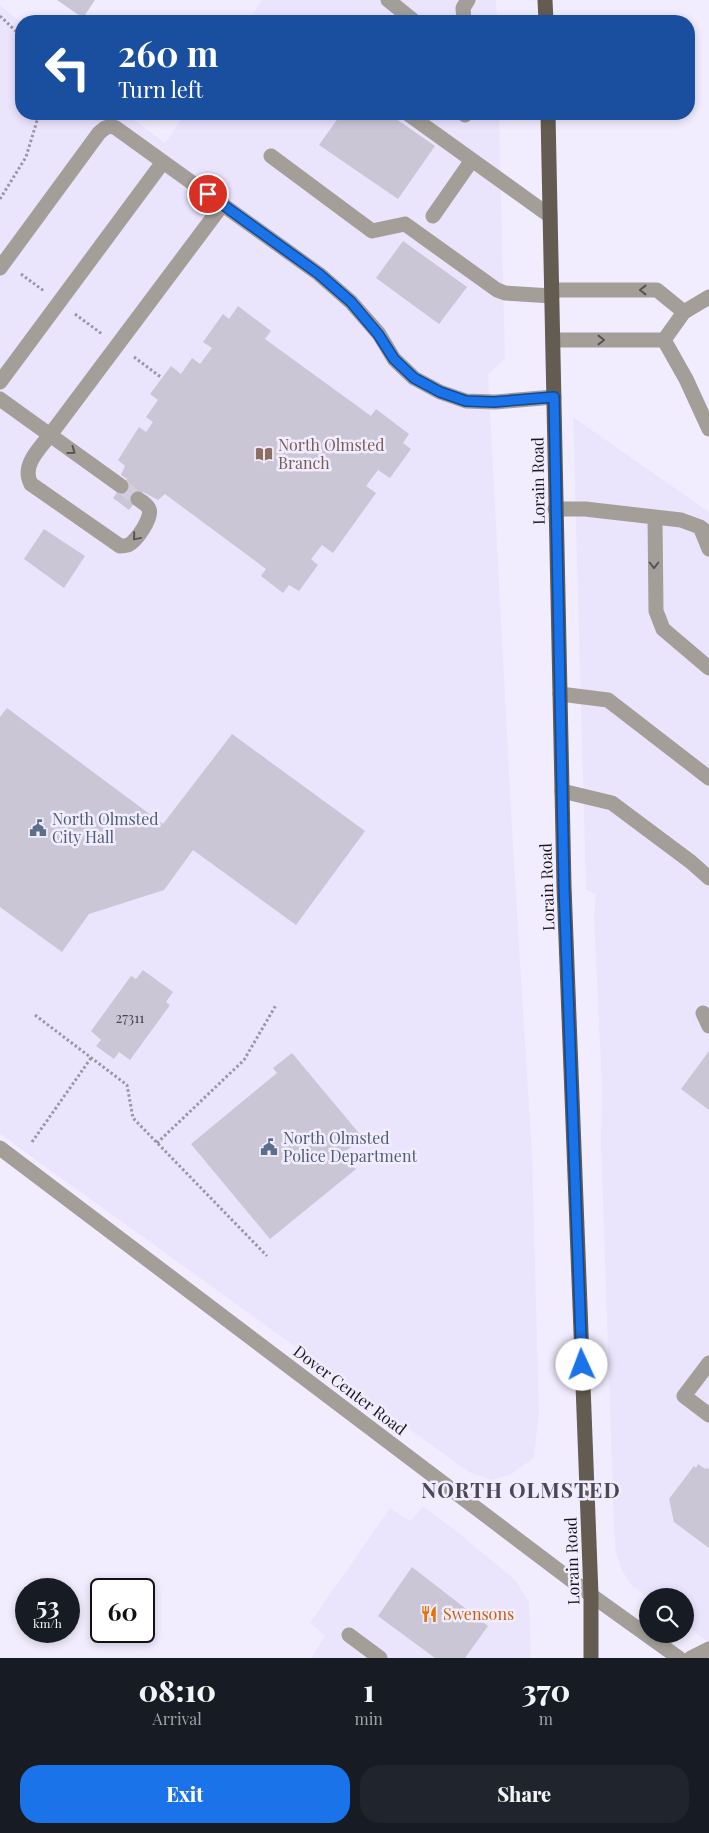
<!DOCTYPE html>
<html lang="en">
<head>
<meta charset="utf-8">
<style>
  :root { --surface:#171b24; --page:#20242c; --text:#f1f3f6; --muted:#9ea1a6; --accent:#1a73e8 }
  body { margin:0; font-family:"Playfair Display",serif; background:var(--page); color:var(--text); height:100vh; display:flex; flex-direction:column; font-size:19px; white-space:nowrap }
  * { box-sizing:border-box; margin:0 }
  p { font-size:16px; color:var(--muted) }
  .icon { flex:none; width:28px; height:28px; fill:none; stroke:currentColor; stroke-width:2; stroke-linecap:round; stroke-linejoin:round }
  .map { position:relative; height:1658px; overflow:hidden }
  .drawer { display:flex; flex-direction:column; background:var(--surface); flex:1 }
  .drawer>* { flex:none }
  .banner { position:absolute; left:15px; top:15px; width:680px; height:105px; border-radius:20px; box-shadow:0 2px 8px #0003; background:#1a4fa0; color:#fff; overflow:hidden }
  .tools { position:absolute; left:639px; top:1588px; display:grid; gap:10px }
  .tools a { display:grid; place-items:center; width:55px; height:55px; border-radius:50%; background:var(--surface); box-shadow:0 2px 8px #0003; font-size:25px }
  .speed { position:absolute; left:15px; top:1578px; display:flex; gap:10px; font-size:25px; font-weight:700; text-align:center }
  .speed>* { display:grid; place-content:center; width:65px; height:65px; border-radius:50%; background:var(--surface); box-shadow:0 2px 8px #0003; line-height:1 }
  .speed small { font-size:12px; font-weight:400 }
  .speed .limit { border:2px solid #111; border-radius:8px; background:#fff; color:#111 }
  .pin { position:absolute; display:grid; place-items:center; width:42px; height:42px; color:#fff; margin:-21px; border:2px solid #fff; border-radius:50%; box-shadow:0 1px 5px #0007 }
  .me { position:absolute; width:55px; margin:-28px; rotate:358deg; stroke-linejoin:round; filter:drop-shadow(0 0 4px #0008) }
  .turn { display:flex; align-items:center; gap:18px; height:105px; padding:0 20px; font-size:22px }
  .turn .icon { width:65px; height:65px; stroke-width:2.5 }
  .turn b { display:block; font-size:35px; line-height:42px }
  .eta { display:flex; justify-content:space-evenly; align-items:center; height:85px; text-align:center }
  .eta b { font-size:30px; font-weight:800; line-height:35px }
  .cta { display:flex; gap:10px; margin-top:auto; padding:10px 20px }
  .cta a { flex:1; height:58px; border-radius:20px; background:var(--accent); color:#fff; font-size:20px; font-weight:800; line-height:58px; text-align:center }
  .cta a+a { background:var(--page); color:var(--text) }
  .map>svg:first-child { display:block }
  .built { fill:#ebe4fd }
  .building { fill:#cac6d6 }
  .lines { fill:none; stroke-linecap:round; stroke-linejoin:round }
  .minor-tunnel { stroke:#d2cddc; stroke-width:15; stroke-dasharray:15 8; stroke-linecap:butt }
  .path { stroke:#9a96a3; stroke-width:3; stroke-dasharray:2.5 2.5; stroke-linecap:butt }
  .minor { stroke:#a39e98; stroke-width:15 }
  .major { stroke:#645b51; stroke-width:15 }
  .oneway { stroke:#585455 }
  .route-casing { stroke:#114b97; stroke-width:12 }
  .route { stroke:#1a73e8; stroke-width:9 }
  .labels { text-anchor:middle; stroke-width:5; stroke-linejoin:round; paint-order:stroke }
  .number-label { font-size:14px; fill:#46444c }
  .education-label { font-size:16px; fill:#785e54; stroke:#f2edfe; text-anchor:start }
  .street-label { font-size:16px; fill:#1a181e; stroke:#f2edfe }
  .service-label { font-size:16px; fill:#4e5e75; stroke:#f2edfe; text-anchor:start }
  .food-label { font-size:16px; fill:#c56008; stroke:#f2edfe; text-anchor:start }
  .district-label { font-size:21px; font-weight:bold; letter-spacing:1px; fill:#4b4755; stroke:#f2edfe }
</style>
</head>
<body>
<div class="map">
<svg width="709" height="1658" viewBox="0 0 709 1658">
  <rect width="100%" height="100%" fill="#f2edfe"/>
  <path class="built" d="M262,0H496L497,21H248Z
    M0,5L21,23V114H127L165,143L185,114H499L505,358L488,374L513,847L532,1153L539,1413L534,1458L510,1475L491,1480L469,1472L0,1134Z
    M573,417L709,512V1643L685,1625V1596L647,1597L630,1584L621,1568L616,1554L614,1526L601,1142L602,1087L594,917L596,894L586,890Z
    M423,1507L450,1526L515,1580L529,1602L531,1658H311L325,1636L310,1623L390,1508L410,1521Z"/>
  <path class="building" d="M57,0H95L83,18Z
    M341,114H389L435,146L398,199L319,145Z
    M403,241L467,287L439,324L376,278Z
    M238,306L271,331L265,339L371,416L376,409L409,434L403,443L411,449L390,478L378,470L366,486L376,493L333,553L322,545L311,559L318,565L299,591L289,585L283,593L261,576L266,569L165,494L158,500L143,492L129,510L113,498L127,479L121,475L125,466L118,460L139,427L146,432L153,422L146,417L158,400L150,394L171,366L181,374L192,358L200,364L212,348L203,342L223,314L229,319Z
    M44,529L85,556L64,588L24,559Z
    M7,708L163,824L232,734L365,831L296,925L193,850L164,890L89,914L62,952L0,907V717Z
    M143,970L173,992L166,1002L170,1005L130,1060L119,1052L114,1059L96,1046L101,1040L91,1031L131,976L136,979Z
    M709,1051V1110L681,1089Z
    M292,1053L363,1138L343,1153L356,1169L270,1239L191,1144L277,1073L273,1068Z
    M698,1464L705,1469L707,1468L709,1469V1548L674,1522L669,1499L694,1466L696,1468Z
    M412,1567L488,1626L465,1658H435L378,1616Z"/>
  <g class="lines">
    <path class="minor-tunnel" d="M121,486L138,499"/>
    <path class="path" d="M0,16L21,36
      M0,199L26,157L39,114
      M21,274L44,291
      M75,314L102,334
      M134,357L162,378
      M35,1015L127,1085L133,1118L267,1256
      M32,1142L91,1058
      M157,1143L244,1060L276,1005"/>
    <path class="minor" d="M388,0L414,21
      M464,21L463,8L468,0
      M408,114L550,216
      M465,115L466,114
      M271,156L372,231L405,224L497,290L505,293L552,296
      M433,216L472,160
      M0,268L99,133L105,128L111,126L116,128L319,274L351,302L379,334L394,359L414,378L440,392L466,401L495,402L554,397
      M551,290H657L684,312
      M553,340H664
      M664,340L686,379L709,429
      M664,340L684,312L709,297
      M0,382L163,162
      M0,399L50,435L223,204
      M121,486L50,435C39,449 21,466 31,484L120,546C123,546 125,546 128,545C136,542 153,517 149,509C147,504 142,502 138,499
      M555,509H585L681,520L700,527L709,534
      M655,517L656,611L663,629L709,668
      M700,527L709,549
      M560,694L608,700L709,778
      M562,791L612,803L691,862L709,878
      M703,1013L709,1026
      M0,1148L591,1595L679,1658
      M709,1363L684,1396L709,1415
      M349,1635L380,1658
      M691,1658L709,1649"/>
    <path class="major" d="M545,0L546,21
      M548,114L564,886L591,1595V1658"/>
  </g>
  <defs><path id="oneway-chevron" d="M-2-3.5L2.5 0L-2 3.5" fill="none" stroke-width="1.6" stroke-linecap="round" stroke-linejoin="round" transform="scale(1.25)"/></defs>
  <g class="oneway">
    <use href="#oneway-chevron" transform="translate(643 290) rotate(180)"/>
    <use href="#oneway-chevron" transform="translate(601 340)"/>
    <use href="#oneway-chevron" transform="translate(72 451) rotate(36)"/>
    <use href="#oneway-chevron" transform="translate(136 537) rotate(130)"/>
    <use href="#oneway-chevron" transform="translate(654 565) rotate(90)"/>
  </g>
  <g class="lines">
    <g class="route-casing">
      <path id="route" d="M208,194L319,274L351,302L378,334L394,359L414,378L440,392L466,401L494,402L554,397L564,886L582,1365"/>
    </g>
    <use href="#route" class="route"/>
  </g>
  <defs>
    <g id="library-bare" transform="scale(1.35)"><path d="M-6-4Q-3-5.5-.7-3.5V5Q-3 3-6 4ZM6-4Q3-5.5 .7-3.5V5Q3 3 6 4Z" fill="#8d6e63" stroke="#f2edfe" stroke-width="2.5" paint-order="stroke"/></g>
    <g id="civic-bare" transform="scale(1.35)"><path d="M-.6-6.5H3V-4.5H.6V-3L4-1V1h2V6H-6V1h2V-1L-.6-3ZM-1.2 2.5V6h2.4V2.5Z" fill="#5c6f8a" stroke="#f2edfe" stroke-width="2.5" paint-order="stroke"/></g>
    <g id="restaurant-bare" transform="scale(1.35)"><path d="M-5-6h1v4h1v-4h1v4h1v-4h1v5L-1.5 .5V6h-2V.5L-5-1ZM5-6V6H3V1.5H1.5Q1.5-4 5-6Z" fill="#e8710a" stroke="#f2edfe" stroke-width="2.5" paint-order="stroke"/></g>
  </defs>
  <g fill-rule="evenodd">
    <use href="#library-bare" x="264" y="454"/>
    <use href="#civic-bare" x="38" y="828"/>
    <use href="#civic-bare" x="269" y="1147"/>
    <use href="#restaurant-bare" x="429" y="1614"/>
  </g>
  <g class="labels">
    <g class="number-label">
      <text x="130" y="1023">27311</text>
    </g>
    <g class="education-label">
      <text x="278" y="451">North Olmsted<tspan x="278" dy="18">Branch</tspan></text>
    </g>
    <g class="street-label">
      <text transform="translate(538 481) rotate(-91)" y="6">Lorain Road</text>
      <text transform="translate(547 887) rotate(-92)" y="6">Lorain Road</text>
      <text transform="translate(350 1390) rotate(37)" y="6">Dover Center Road</text>
      <text transform="translate(572 1561) rotate(-92)" y="6">Lorain Road</text>
    </g>
    <g class="service-label">
      <text x="52" y="825">North Olmsted<tspan x="52" dy="18">City Hall</tspan></text>
      <text x="283" y="1144">North Olmsted<tspan x="283" dy="18">Police Department</tspan></text>
    </g>
    <g class="food-label">
      <text x="443" y="1620">Swensons</text>
    </g>
    <g class="district-label">
      <text x="521" y="1498">NORTH OLMSTED</text>
    </g>
  </g>
</svg>
<div class="tools">
<a><svg class="icon" aria-label="search" viewBox="0 0 24 24"><circle cx="10" cy="10" r="6"/><path d="M15 15l6 6"/></svg></a>
</div>
<div class="speed"><div>53<small>km/h</small></div><div class="limit">60</div></div>
<div class="pin" style="left:208px;top:194px;background:#d93025"><svg class="icon" aria-label="arrive" viewBox="0 0 24 24"><path d="M6 21V4h12l-3 4 3 4H6"/></svg></div>
<svg class="me" style="left:582px;top:1365px" viewBox="-20 -20 40 40"><circle r="19" fill="#fff"/><path d="M0-13L10 11 0 6-10 11z" fill="#1a73e8"/></svg>
<div class="banner">
<div class="turn"><svg class="icon" aria-label="left" viewBox="0 0 24 24"><path d="M17 20v-9H6M10 6l-5 5 5 5"/></svg><div><b>260 m</b>Turn left</div></div>
</div>
</div>
<section class="drawer">
<div class="eta">
<div><b>08:10</b><p>Arrival</p></div>
<div><b>1</b><p>min</p></div>
<div><b>370</b><p>m</p></div>
</div>
<div class="cta"><a>Exit</a><a>Share</a></div>
</section>
</body>
</html>
